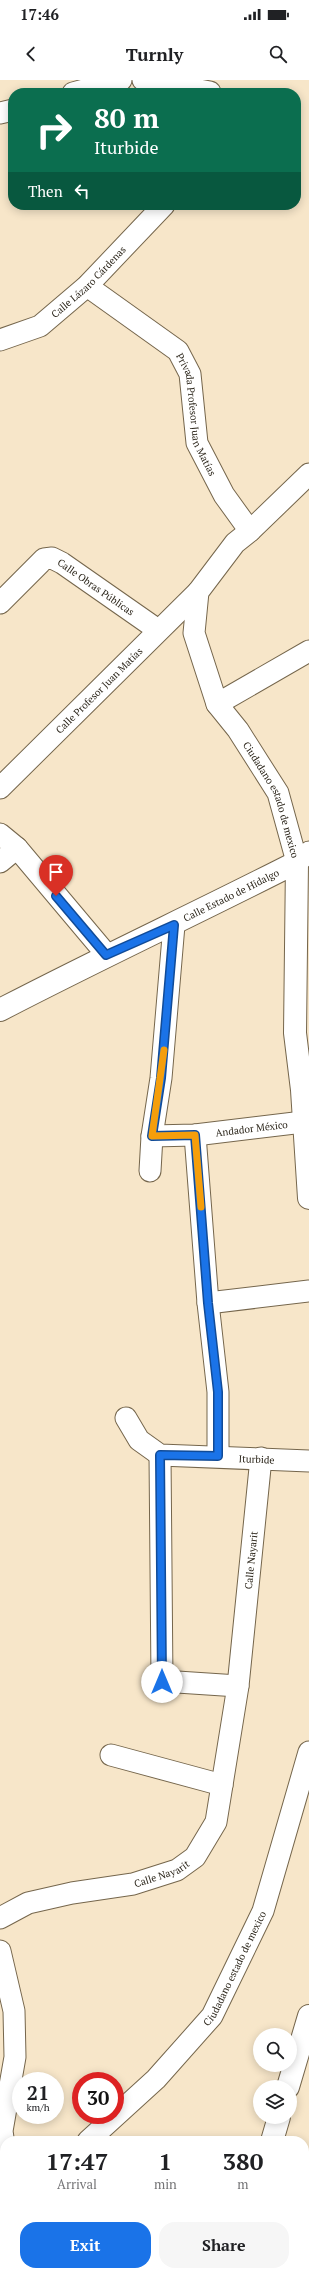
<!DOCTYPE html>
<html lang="en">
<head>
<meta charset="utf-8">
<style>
  :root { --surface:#fff; --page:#f6f6f6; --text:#202124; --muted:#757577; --accent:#1a73e8 }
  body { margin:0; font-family:"PT Serif",serif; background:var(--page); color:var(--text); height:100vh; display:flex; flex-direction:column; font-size:15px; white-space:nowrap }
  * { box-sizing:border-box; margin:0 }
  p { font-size:13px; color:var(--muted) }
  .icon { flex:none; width:22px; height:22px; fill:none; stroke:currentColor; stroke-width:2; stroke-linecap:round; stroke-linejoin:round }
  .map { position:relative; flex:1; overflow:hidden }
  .details { position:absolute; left:0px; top:2056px; width:309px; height:140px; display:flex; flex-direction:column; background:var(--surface); border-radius:16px 16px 0 0; box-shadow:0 2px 10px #0003 }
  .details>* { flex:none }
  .hud { position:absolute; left:8px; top:8px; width:293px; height:122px; border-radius:16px; box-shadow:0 2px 10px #0003; background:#0b6e4f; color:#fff; overflow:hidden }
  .tools { position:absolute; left:253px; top:1948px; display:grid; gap:8px }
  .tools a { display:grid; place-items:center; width:44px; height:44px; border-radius:50%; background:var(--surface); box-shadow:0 2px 10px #0003; font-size:20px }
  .speed { position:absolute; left:12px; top:1992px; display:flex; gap:8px; font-size:20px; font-weight:700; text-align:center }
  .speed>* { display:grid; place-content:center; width:52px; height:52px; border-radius:50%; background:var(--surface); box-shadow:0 2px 10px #0003; line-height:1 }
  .speed small { font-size:10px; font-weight:400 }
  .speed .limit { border:6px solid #d22; background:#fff; color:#111 }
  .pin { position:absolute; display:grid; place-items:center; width:34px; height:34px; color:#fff; margin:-41px -17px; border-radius:50% 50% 50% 0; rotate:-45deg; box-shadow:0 0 4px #0007 }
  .pin .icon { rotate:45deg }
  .me { position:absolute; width:44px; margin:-22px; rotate:0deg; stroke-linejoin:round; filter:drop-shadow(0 0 3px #0008) }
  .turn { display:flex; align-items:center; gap:14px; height:84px; padding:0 20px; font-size:18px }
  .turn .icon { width:52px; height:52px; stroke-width:2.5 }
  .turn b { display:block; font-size:28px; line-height:34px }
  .then { display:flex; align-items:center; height:38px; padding:0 20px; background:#0003; gap:8px; font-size:15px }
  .eta { display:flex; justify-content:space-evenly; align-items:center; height:68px; text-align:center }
  .eta b { font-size:24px; font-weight:800; line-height:28px }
  .button { display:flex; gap:8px; margin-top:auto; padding:8px 20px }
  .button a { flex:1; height:46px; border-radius:16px; background:var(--accent); color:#fff; font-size:16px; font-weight:800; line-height:46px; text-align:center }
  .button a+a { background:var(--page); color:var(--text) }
  .status { display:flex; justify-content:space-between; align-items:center; height:28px; padding:0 20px; background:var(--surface); direction:ltr }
  .status svg { height:11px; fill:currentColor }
  header { display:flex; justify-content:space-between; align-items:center; height:52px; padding:0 20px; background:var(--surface); font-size:18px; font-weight:800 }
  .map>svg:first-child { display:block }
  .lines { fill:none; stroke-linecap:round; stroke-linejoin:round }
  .minor-casing { stroke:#75664c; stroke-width:23 }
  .tertiary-casing { stroke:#75664c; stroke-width:24 }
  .minor { stroke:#fff; stroke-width:21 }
  .tertiary { stroke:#fff; stroke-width:22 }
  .route-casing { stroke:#114b97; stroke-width:10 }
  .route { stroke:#1a73e8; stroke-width:7 }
  .slow { stroke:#f59e0b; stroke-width:7 }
  .labels { text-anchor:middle; stroke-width:4; stroke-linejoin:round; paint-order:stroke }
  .street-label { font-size:10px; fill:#2c261b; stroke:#fff }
</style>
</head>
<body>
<div class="status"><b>17:46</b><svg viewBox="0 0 49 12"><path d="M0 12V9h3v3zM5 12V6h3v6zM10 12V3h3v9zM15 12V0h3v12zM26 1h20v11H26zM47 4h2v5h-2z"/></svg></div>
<header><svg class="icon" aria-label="back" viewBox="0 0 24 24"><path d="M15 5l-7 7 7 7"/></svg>Turnly<svg class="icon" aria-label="search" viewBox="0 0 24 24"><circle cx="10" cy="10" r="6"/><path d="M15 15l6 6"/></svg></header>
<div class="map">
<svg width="309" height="2196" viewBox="0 0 309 2196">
  <rect width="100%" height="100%" fill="#f7e6c9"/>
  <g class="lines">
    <g class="minor-casing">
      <g id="minor">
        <path d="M143,0L210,12"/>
        <path d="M73,13L121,0"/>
        <path d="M0,33L13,30"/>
        <path id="s1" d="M87,206L178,271L190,294L197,363L224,415L250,451"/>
        <path id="s2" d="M0,260L40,246L87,206L164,125"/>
        <path id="s3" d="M309,394L250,451L235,463L198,512L194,553L217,624L238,650L278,713L297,782L309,772"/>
        <path id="s4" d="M0,523L44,479L52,478L62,483L158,550"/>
        <path d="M217,624L309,571"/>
        <path id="s5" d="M0,708L198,512"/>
        <path d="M0,754L17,768L107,875"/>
        <path d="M0,782L17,768"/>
        <path d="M195,1055L208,1223L218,1312V1376"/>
        <path id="s6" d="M152,1056L195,1055L303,1042"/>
        <path d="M150,1091L152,1056L161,998L174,845"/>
        <path d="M208,1223L309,1211"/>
        <path id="s7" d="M126,1338L139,1360L160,1375L309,1381"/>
        <path d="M160,1375L162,1601L238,1606"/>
        <path d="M111,1675L222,1705"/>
        <path id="s8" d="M0,1838L28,1823L72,1813L133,1804L177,1790L195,1777L216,1742L238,1606L261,1378"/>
        <path d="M0,1871L14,1931L15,1977L2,2051L5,2072"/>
        <path id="s9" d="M88,2061L156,1999L212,1936L263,1831L309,1672"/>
        <path d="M41,2191L45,2196"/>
        <path d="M1,2196L7,2191"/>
      </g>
    </g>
    <g class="tertiary-casing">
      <g id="tertiary">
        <path id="s10" d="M0,930C98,879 199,832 297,782L295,953L302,1010L309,1118"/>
        <path d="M288,2007L309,1936"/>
        <path d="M272,2061L279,2037"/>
        <path d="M227,2196L229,2191"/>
      </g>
    </g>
    <use href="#minor" class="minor"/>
    <use href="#tertiary" class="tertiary"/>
  </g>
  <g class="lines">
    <g class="route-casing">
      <path id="route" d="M56,816L106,875L174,845L161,998L152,1056L195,1055L208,1223L218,1312V1376L160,1375L162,1602"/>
    </g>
    <use href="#route" class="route"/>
    <path class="slow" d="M164,970L152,1056L195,1055L201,1127"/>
  </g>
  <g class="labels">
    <g class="street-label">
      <text dy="4" stroke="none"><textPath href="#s2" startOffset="108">Calle Lázaro Cárdenas</textPath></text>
      <text dy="4" stroke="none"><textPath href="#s1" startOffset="179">Privada Profesor Juan Matías</textPath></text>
      <text dy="4" stroke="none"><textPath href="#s4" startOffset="123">Calle Obras Públicas</textPath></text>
      <text dy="4" stroke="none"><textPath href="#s5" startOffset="139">Calle Profesor Juan Matías</textPath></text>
      <text dy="4" stroke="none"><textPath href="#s3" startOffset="390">Ciudadano estado de mexico</textPath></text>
      <text dy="4" stroke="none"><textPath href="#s10" startOffset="258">Calle Estado de Hidalgo</textPath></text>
      <text dy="4" stroke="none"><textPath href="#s6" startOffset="100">Andador México</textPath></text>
      <text dy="4" stroke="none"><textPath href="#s7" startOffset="148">Iturbide</textPath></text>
      <text dy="4" stroke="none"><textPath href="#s8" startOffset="512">Calle Nayarit</textPath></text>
      <text dy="4" stroke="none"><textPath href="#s8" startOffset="169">Calle Nayarit</textPath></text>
      <text dy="4" stroke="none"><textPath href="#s9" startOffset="229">Ciudadano estado de mexico</textPath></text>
    </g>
  </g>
</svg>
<div class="tools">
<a><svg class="icon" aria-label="search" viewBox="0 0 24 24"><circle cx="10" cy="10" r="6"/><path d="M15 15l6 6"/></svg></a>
<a><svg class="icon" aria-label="layers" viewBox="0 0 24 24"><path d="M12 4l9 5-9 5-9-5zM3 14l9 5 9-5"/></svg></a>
</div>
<div class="speed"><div>21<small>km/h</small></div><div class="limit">30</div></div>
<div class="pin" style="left:56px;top:816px;background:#d93025"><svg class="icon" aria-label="arrive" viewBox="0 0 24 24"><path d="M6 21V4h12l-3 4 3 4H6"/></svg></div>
<svg class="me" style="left:162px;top:1602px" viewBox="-20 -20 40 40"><circle r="19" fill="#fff"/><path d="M0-13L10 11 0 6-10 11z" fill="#1a73e8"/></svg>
<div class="hud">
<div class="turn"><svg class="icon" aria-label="right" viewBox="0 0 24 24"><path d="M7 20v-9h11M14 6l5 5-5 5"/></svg><div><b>80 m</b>Iturbide</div></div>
<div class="then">Then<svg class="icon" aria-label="left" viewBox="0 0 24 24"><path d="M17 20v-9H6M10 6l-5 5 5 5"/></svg></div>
</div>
<section class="details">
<div class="eta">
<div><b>17:47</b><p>Arrival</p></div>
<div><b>1</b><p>min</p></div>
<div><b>380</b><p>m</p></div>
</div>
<div class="button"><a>Exit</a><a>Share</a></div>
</section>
</div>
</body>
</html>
